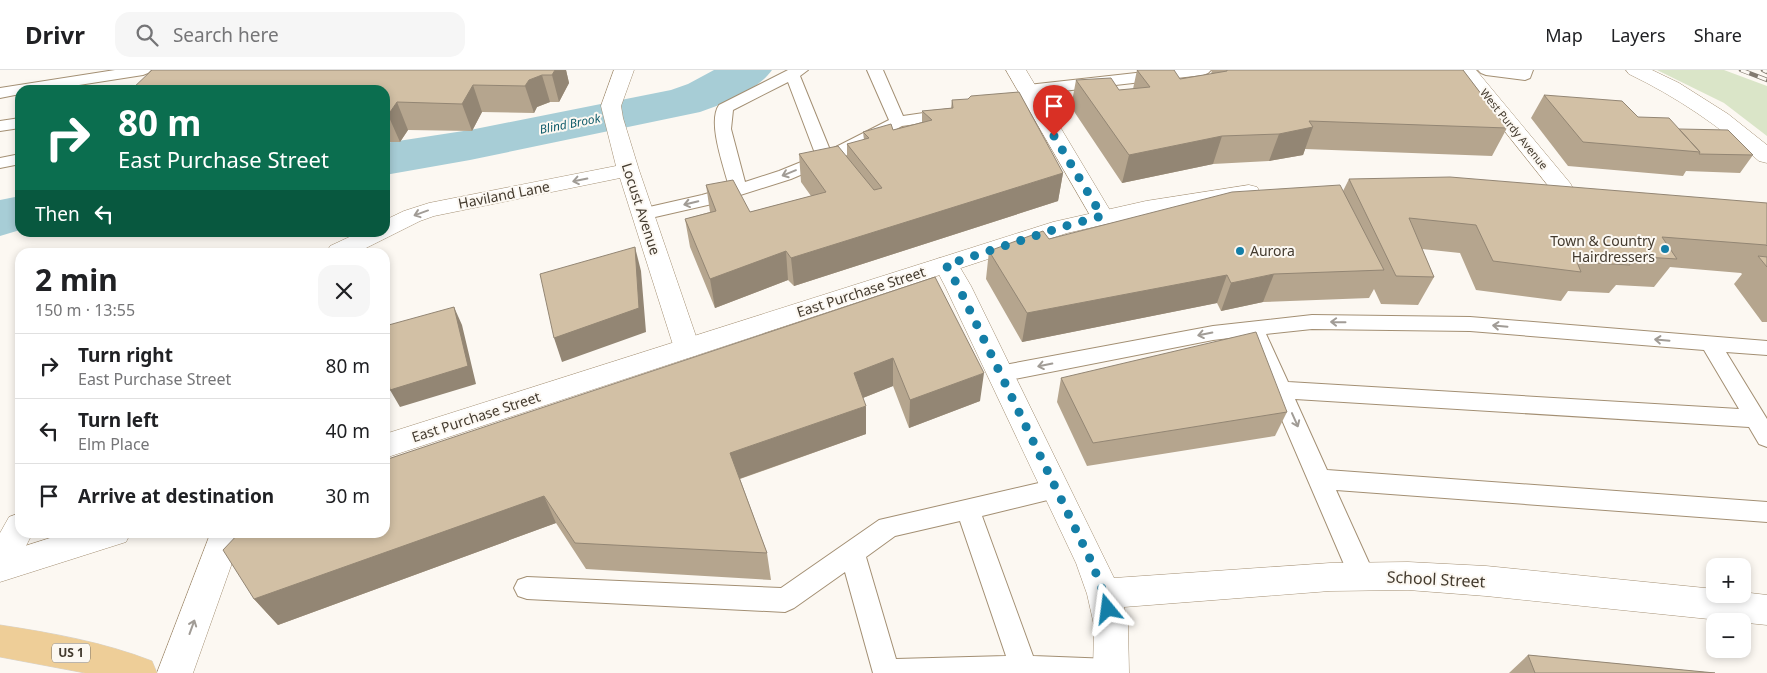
<!DOCTYPE html>
<html lang="en">
<head>
<meta charset="utf-8">
<style>
  :root { --surface:#fff; --page:#f6f6f6; --text:#202124; --muted:#757577; --line:#e0e0e0 }
  body { margin:0; font-family:"Noto Sans",sans-serif; background:var(--page); color:var(--text); height:100vh; display:flex; flex-direction:column; font-size:19px; white-space:nowrap }
  * { box-sizing:border-box; margin:0 }
  p { font-size:16px; color:var(--muted) }
  .icon { flex:none; width:28px; height:28px; fill:none; stroke:currentColor; stroke-width:2; stroke-linecap:round; stroke-linejoin:round }
  .map { position:relative; flex:1; overflow:hidden }
  .sheet { position:absolute; left:15px; top:178px; width:375px; height:290px; display:flex; flex-direction:column; background:var(--surface); border-radius:15px; box-shadow:0 2px 8px #0003 }
  .sheet>* { flex:none }
  .hud { position:absolute; left:15px; top:15px; width:375px; height:152px; border-radius:15px; box-shadow:0 2px 8px #0003; background:#0b6e4f; color:#fff; overflow:hidden }
  .controls { position:absolute; left:1706px; top:488px; display:grid; gap:10px }
  .controls a { display:grid; place-items:center; width:45px; height:45px; border-radius:10px; background:var(--surface); box-shadow:0 2px 8px #0003; font-size:25px }
  .pin { position:absolute; display:grid; place-items:center; width:42px; height:42px; color:#fff; margin:-51px -21px; border-radius:50% 50% 50% 0; rotate:-45deg; box-shadow:0 0 5px #0007 }
  .pin .icon { rotate:45deg }
  .me { position:absolute; width:55px; margin:-28px; rotate:344deg; stroke-linejoin:round; filter:drop-shadow(0 0 4px #0008) }
  .turn { display:flex; align-items:center; gap:18px; height:105px; padding:0 20px; font-size:22px }
  .turn .icon { width:65px; height:65px; stroke-width:2.5 }
  .turn b { display:block; font-size:35px; line-height:42px }
  .then { display:flex; align-items:center; height:48px; padding:0 20px; background:#0003; gap:10px; font-size:19px }
  .round { display:grid; place-items:center; flex:none; width:52px; height:52px; border-radius:15px; background:var(--page) }
  .overview { display:flex; align-items:center; justify-content:space-between; height:85px; padding:0 20px }
  h1 { font-size:30px; font-weight:700; line-height:38px }
  ul { padding:0; list-style:none }
  li { display:flex; align-items:center; gap:15px; height:65px; padding:0 20px; border-top:1px solid var(--line) }
  li div { flex:1 }
  li b { display:block; font-size:19px }
  li em { font-style:normal }
  header { display:flex; align-items:center; gap:30px; box-sizing:border-box; height:70px; padding:0 25px; background:var(--surface); border-bottom:1px solid var(--line) }
  header strong { font-size:24px }
  nav { display:flex; gap:28px; margin-inline-start:auto; font-size:18px }
  .search { width:350px; height:45px; background:var(--page); display:flex; align-items:center; gap:12px; box-sizing:border-box; padding:0 18px; border-radius:15px; color:var(--muted); font-size:19px }
  .map>svg:first-child { display:block }
  .green { fill:#dae5c8 }
  .lines { fill:none; stroke-linecap:round; stroke-linejoin:round }
  .river { fill:#a7cdd6; fill-rule:evenodd }
  .lane-casing { stroke:#a38f73; stroke-width:2 }
  .street-casing { stroke:#a38f73; stroke-width:1 }
  .secondary-casing { stroke:#a38f73; stroke-width:1 }
  .primary-casing { stroke:#d6d4d1; stroke-width:1 }
  .lane { fill:#fff; fill-rule:evenodd }
  .street { fill:#fff; fill-rule:evenodd }
  .secondary { fill:#fff; fill-rule:evenodd }
  .primary { fill:#eece98; fill-rule:evenodd }
  .rail-casing { stroke:#837b71; stroke-width:4.5 }
  .rail { stroke:#fcf8f2; stroke-width:3; stroke-dasharray:9; stroke-linecap:butt }
  .wall { fill:#b5a58e }
  .shaded-wall { fill:#938674 }
  .building { fill:#d2c0a5; stroke:#938674 }
  .oneway { stroke:#a19c96 }
  .route { stroke:#147ea7; stroke-width:9; stroke-dasharray:0 16.2 }
  .poi-dot { fill:#147ea7; stroke:#fcf8f2; stroke-width:2 }
  .labels { text-anchor:middle; stroke-width:4; stroke-linejoin:round; paint-order:stroke }
  .far-street-label { font-size:11px; fill:#433a2e; stroke:#fcf8f2 }
  .far-water-label { font-size:12px; font-style:italic; fill:#105c6b; stroke:#fcf8f2 }
  .shield { fill:#fcf8f2; stroke:#7a7369; stroke-width:1 }
  .shield-label { font-size:12px; font-weight:bold; fill:#433a2e }
  .street-label { font-size:14px; fill:#433a2e; stroke:#fcf8f2 }
  .poi-label { font-size:14px; fill:#433a2e; stroke:#fcf8f2; text-anchor:end }
  .near-street-label { font-size:16px; fill:#433a2e; stroke:#fcf8f2 }
</style>
</head>
<body>
<header>
<strong>Drivr</strong>
<div class="search"><svg class="icon" aria-label="search" viewBox="0 0 24 24"><circle cx="10" cy="10" r="6"/><path d="M15 15l6 6"/></svg>Search here</div>
<nav><a>Map</a><a>Layers</a><a>Share</a></nav>
</header>
<div class="map">
<svg width="1767" height="603" viewBox="0 0 1767 603">
  <rect width="100%" height="100%" fill="#fcf8f2"/>
  <path class="green" d="M1657,0H1724L1767,16V66L1724,33Z"/>
  <g class="lines">
    <path class="river" d="M714,0H772C758,20 723,34 700,42L470,90L385,105V73L470,60L671,20L688,14Z
      M20,126V160L0,166V130Z"/>
    <g class="lane-casing">
      <path id="lane" d="M115,0H151L148,3L143,5L47,20H20V24L0,28V18Z
        M788,0H808L800,6L830,80L889,50L867,0H883L903,46L951,39L957,41L959,44L957,47L951,49L902,56L852,83L791,109L712,134L642,150L636,148L633,144L636,140L702,125L729,117C724,97 707,52 719,35ZM788,12L816,86L779,101L745,112L731,59L733,40Z
        M1163,0H1211L1208,3L1203,5L1028,25L1023,23L1020,20L1023,17L1028,15Z
        M1478,0H1533L1530,8L1525,10L1486,5L1481,3Z
        M20,48V58L0,61V51Z
        M20,84V94L0,98V88Z
        M1312,245L1470,247L1767,271V285L1726,282L1767,349V377L1759,374L1749,357L1295,329L1327,400L1767,432V452L1336,420L1375,506L1371,514L1362,517L1353,514L1349,506L1246,266L1213,270L999,312L991,310L988,304L991,298L999,296L1213,256ZM1312,259L1470,261L1704,280L1739,339L1288,312L1266,264Z
        M1056,409L1064,412L1068,419L1064,426L982,446L1033,586L1111,589L1121,593L1124,603H873L845,502L794,538L785,542L527,529L518,526L514,518L518,510L527,507L781,518L879,450ZM960,451L1006,586L896,589L866,487L895,466Z"/>
    </g>
    <g class="street-casing">
      <path id="street" d="M614,0H634L621,36L623,48L639,100L700,278L697,285L687,288L677,285L674,278L620,108L434,146L420,151L358,182H327L330,176L360,162H385V150L404,141L429,133L616,96L601,36Z
        M1006,0H1026L1114,147L1110,152L1102,154L1094,152Z
        M1456,0H1476L1570,113L1573,118L1570,123L1562,125L1554,123Z
        M946,187L955,189L971,216L1114,508L1330,493L1408,492L1486,496L1715,519V524L1742,522L1767,525V555L1486,526L1408,520L1330,521L1124,537L1128,555L1129,603H1093L1094,555L1087,524L1076,493L945,216L934,195L937,189Z
        M20,443V462H33L12,504L0,508V463L9,447Z"/>
    </g>
    <g class="secondary-casing">
      <path id="secondary" d="M1626,0H1652L1679,13L1728,44L1767,75V93L1759,91C1719,56 1677,27 1629,4Z
        M1249,115L1257,117L1260,122L1257,127L1146,145L1067,163L385,388V364L1053,152L1146,131Z
        M69,462H131L126,472L0,512V484Z
        M211,462H243L193,603H157Z"/>
    </g>
    <g class="primary-casing">
      <path id="primary" d="M0,555C52,563 103,572 152,591L157,603H85L0,587Z"/>
    </g>
    <use href="#lane" class="lane"/>
    <use href="#street" class="street"/>
    <use href="#secondary" class="secondary"/>
    <use href="#primary" class="primary"/>
    <g class="rail-casing">
      <path id="rail" d="M1741,0L1767,10
        M1763,0L1767,2"/>
    </g>
    <use href="#rail" class="rail"/>
  </g>
  <path class="wall" d="M152,0H566L569,13L559,32H550L537,37L534,43L482,42L472,61L408,60L400,72H385V20Z
    M1137,0L1180,9L1211,4L1212,0H1463L1507,58L1492,86L1305,79L1303,85L1269,91L1213,94L1122,113L1071,37L1076,10L1119,20L1133,19Z
    M1544,25L1638,47L1679,59L1753,85L1740,103L1686,101L1683,106L1568,96L1531,48Z
    M952,30L1063,103L1058,131L794,216L788,210L715,238L690,177L685,149L710,142L706,115L750,142L811,126L801,112L799,84L847,88V74L864,70L863,62L893,60L922,52V41L951,38Z
    M1349,109L1767,133V252H1762L1734,214L1742,204L1741,203L1670,197L1654,217L1616,215L1609,223L1568,221L1561,231L1476,220L1460,183L1422,179L1434,207L1418,235L1381,234L1374,219L1369,228L1263,232L1221,241L1217,233L1022,272L986,209L989,181L1049,169L1343,121Z
    M935,207L980,331L909,358L893,316L863,328L866,364L740,409L767,483L771,510L586,499L556,453L278,555L254,529Z
    M1061,308L1287,342L1275,366L1087,396L1057,332Z
    M1528,585L1715,603H1509Z"/>
  <path class="shaded-wall" d="M555,0H566L569,13L559,32L552,5Z
    M542,5L550,32L537,37L534,43L525,16L529,10Z
    M473,15L482,42L472,61L462,34Z
    M397,32L408,60L400,72L388,45Z
    M1313,57L1303,85L1269,91L1279,64Z
    M1222,66L1213,94L1122,113L1129,85Z
    M1063,103L1058,131L794,216L791,188Z
    M635,177L641,201L646,262L562,292L554,268Z
    M786,181L788,210L715,238L710,209Z
    M1274,204L1263,232L1221,241L1231,213Z
    M1227,205L1217,233L1022,272L1027,243Z
    M454,237L462,255L476,314L400,337L390,320Z
    M893,288V316L855,331L854,303Z
    M984,303L980,331L909,358L910,330Z
    M866,336V364L736,410L730,383Z
    M544,426L556,453L278,555L254,529Z"/>
  <path class="building" d="M152,0H555L552,5H542L529,10L525,16L473,15L462,34L397,32L388,45L385,44V20H131Z
    M1137,0H1174L1180,9L1227,1V0H1463L1507,58L1309,51L1313,57L1279,64L1222,66L1129,85L1076,10L1111,8L1119,20L1150,17Z
    M1019,22L1063,103L791,188L786,181L710,209L685,149L716,141L706,115L733,110L750,142L826,122L799,84L838,76L874,120L882,118L847,74L869,68L863,62L891,54L893,60L932,50L922,41L953,38L952,30L968,29L971,26Z
    M1544,25L1622,31L1638,47L1669,48L1700,82L1583,72Z
    M1679,59L1728,60L1753,85L1699,84L1700,82Z
    M1450,107L1767,133V176L1766,175L1662,167L1677,189L1628,186L1630,195L1577,192L1581,202L1493,191L1476,155L1409,148L1434,207L1396,206L1349,109Z
    M1340,115L1384,200L1274,204L1231,213L1227,205L1027,243L989,181L1043,161L1049,169L1232,122Z
    M635,177L639,238L554,268L540,204Z
    M1758,186L1767,187V197Z
    M935,207L984,303L910,330L893,288L854,303L866,336L730,383L767,483L575,473L544,426L254,529L223,480L240,462H385V390Z
    M454,237L468,296L390,320L385,286V256Z
    M1256,262L1287,342L1093,373L1061,308Z
    M1528,585L1715,603H1535Z"/>
  <defs><path id="oneway-shaft" d="M-6 0H5M1.5-3L5.5 0L1.5 3" fill="none" stroke-width="1.6" stroke-linecap="round" stroke-linejoin="round" transform="scale(1.25)"/></defs>
  <g class="oneway">
    <use href="#oneway-shaft" transform="translate(789 103) rotate(158)"/>
    <use href="#oneway-shaft" transform="translate(580 110) rotate(169)"/>
    <use href="#oneway-shaft" transform="translate(691 133) rotate(167)"/>
    <use href="#oneway-shaft" transform="translate(421 143) rotate(160)"/>
    <use href="#oneway-shaft" transform="translate(1338 252) rotate(-179)"/>
    <use href="#oneway-shaft" transform="translate(1500 256) rotate(-175)"/>
    <use href="#oneway-shaft" transform="translate(1205 264) rotate(169)"/>
    <use href="#oneway-shaft" transform="translate(1662 270) rotate(-175)"/>
    <use href="#oneway-shaft" transform="translate(1045 295) rotate(169)"/>
    <use href="#oneway-shaft" transform="translate(1295 350) rotate(66)"/>
    <use href="#oneway-shaft" transform="translate(192 557) rotate(-70)"/>
  </g>
  <g class="lines">
    <path class="route" d="M1054,66L1102,146L1062,157L946,195L958,216L1092,493L1104,524L1108,539"/>
  </g>
  <g class="poi-dot">
    <circle cx="1665" cy="179" r="5"/>
    <circle cx="1240" cy="181" r="5"/>
  </g>
  <g class="labels">
    <g class="far-street-label">
      <text transform="translate(1514 59) rotate(51)" y="4">West Purdy Avenue</text>
    </g>
    <g class="far-water-label">
      <text transform="translate(570 54) rotate(-11)" y="4">Blind Brook</text>
    </g>
    <rect class="shield" x="52" y="573.5" width="38" height="19" rx="4"/>
    <g class="shield-label">
      <text x="71" y="587">US 1</text>
    </g>
    <g class="street-label">
      <text transform="translate(504 125) rotate(-11)" y="5">Haviland Lane</text>
      <text transform="translate(641 139) rotate(72)" y="5">Locust Avenue</text>
      <text transform="translate(861 222) rotate(-18)" y="5">East Purchase Street</text>
      <text transform="translate(476 347) rotate(-18)" y="5">East Purchase Street</text>
    </g>
    <g class="poi-label">
      <text x="1655" y="176">Town &amp; Country<tspan x="1655" dy="16">Hairdressers</tspan></text>
      <text x="1250" y="186" text-anchor="start">Aurora</text>
    </g>
    <g class="near-street-label">
      <text transform="translate(1436 509) rotate(3)" y="6">School Street</text>
    </g>
  </g>
</svg>
<div class="controls">
<a>+</a>
<a>−</a>
</div>
<div class="pin" style="left:1054px;top:66px;background:#d93025"><svg class="icon" aria-label="arrive" viewBox="0 0 24 24"><path d="M6 21V4h12l-3 4 3 4H6"/></svg></div>
<svg class="me" style="left:1108px;top:539px" viewBox="-20 -20 40 40"><path d="M0-17L14 15 0 8-14 15z" fill="#147ea7" stroke="#fff" stroke-width="4"/></svg>
<div class="hud">
<div class="turn"><svg class="icon" aria-label="right" viewBox="0 0 24 24"><path d="M7 20v-9h11M14 6l5 5-5 5"/></svg><div><b>80 m</b>East Purchase Street</div></div>
<div class="then">Then<svg class="icon" aria-label="left" viewBox="0 0 24 24"><path d="M17 20v-9H6M10 6l-5 5 5 5"/></svg></div>
</div>
<section class="sheet">
<div class="overview"><div><h1>2 min</h1><p>150 m · 13:55</p></div><a class="round"><svg class="icon" aria-label="close" viewBox="0 0 24 24"><path d="M6 6l12 12M18 6L6 18"/></svg></a></div>
<ul>
<li><svg class="icon" aria-label="right" viewBox="0 0 24 24"><path d="M7 20v-9h11M14 6l5 5-5 5"/></svg><div><b>Turn right</b><p>East Purchase Street</p></div><em>80 m</em></li>
<li><svg class="icon" aria-label="left" viewBox="0 0 24 24"><path d="M17 20v-9H6M10 6l-5 5 5 5"/></svg><div><b>Turn left</b><p>Elm Place</p></div><em>40 m</em></li>
<li><svg class="icon" aria-label="arrive" viewBox="0 0 24 24"><path d="M6 21V4h12l-3 4 3 4H6"/></svg><div><b>Arrive at destination</b></div><em>30 m</em></li>
</ul>
</section>
</div>
</body>
</html>
